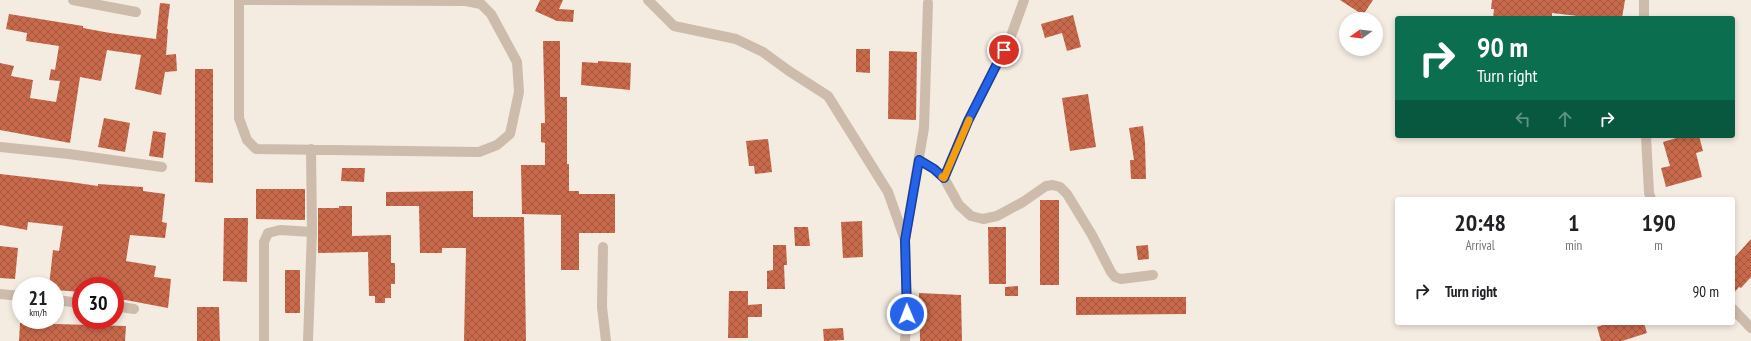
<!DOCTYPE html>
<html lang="en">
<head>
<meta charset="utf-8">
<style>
  :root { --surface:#fff; --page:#f6f6f6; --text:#202124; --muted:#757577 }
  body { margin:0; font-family:"PT Sans Narrow",sans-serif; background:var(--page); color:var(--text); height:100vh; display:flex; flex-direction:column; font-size:15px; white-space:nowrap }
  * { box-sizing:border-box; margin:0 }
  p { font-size:13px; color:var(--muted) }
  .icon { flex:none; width:22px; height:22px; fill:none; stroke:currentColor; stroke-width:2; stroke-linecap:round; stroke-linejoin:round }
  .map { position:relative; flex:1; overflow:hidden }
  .details { position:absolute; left:1395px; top:197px; width:340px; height:128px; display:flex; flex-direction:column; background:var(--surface); border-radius:4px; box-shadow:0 2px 6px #0003 }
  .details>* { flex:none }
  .top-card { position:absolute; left:1395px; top:16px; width:340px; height:122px; border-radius:4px; box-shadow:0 2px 6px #0003; background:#0b6e4f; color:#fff; overflow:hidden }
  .needle { width:26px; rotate:255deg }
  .tools { position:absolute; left:1339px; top:12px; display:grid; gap:8px }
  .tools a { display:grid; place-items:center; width:44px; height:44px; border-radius:50%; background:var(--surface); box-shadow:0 2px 6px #0003; font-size:20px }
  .speed { position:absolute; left:12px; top:277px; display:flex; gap:8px; font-size:20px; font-weight:700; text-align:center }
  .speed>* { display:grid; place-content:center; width:52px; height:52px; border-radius:50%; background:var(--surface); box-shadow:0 2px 6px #0003; line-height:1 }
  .speed small { font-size:10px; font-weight:400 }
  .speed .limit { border:6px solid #d22; background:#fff; color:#111 }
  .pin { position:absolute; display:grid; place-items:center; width:34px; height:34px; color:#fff; margin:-17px; border:2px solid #fff; border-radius:50%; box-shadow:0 1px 4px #0007 }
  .me { position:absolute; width:44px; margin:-22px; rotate:359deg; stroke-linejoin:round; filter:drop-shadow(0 0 3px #0008) }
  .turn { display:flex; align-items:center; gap:14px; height:84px; padding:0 16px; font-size:18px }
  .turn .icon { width:52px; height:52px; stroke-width:2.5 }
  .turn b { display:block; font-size:28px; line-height:34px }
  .lanes { display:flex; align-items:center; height:38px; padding:0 16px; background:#0003; justify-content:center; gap:20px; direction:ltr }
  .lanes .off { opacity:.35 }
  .eta { display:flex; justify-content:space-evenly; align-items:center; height:68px; text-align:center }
  .eta b { font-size:24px; font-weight:800; line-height:28px }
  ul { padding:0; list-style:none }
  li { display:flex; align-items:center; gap:12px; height:52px; padding:0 16px }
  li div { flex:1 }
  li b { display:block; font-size:15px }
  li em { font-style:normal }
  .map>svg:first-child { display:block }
  .building { fill:url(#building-cross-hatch) }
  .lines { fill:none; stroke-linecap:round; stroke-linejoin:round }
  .minor { stroke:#cdbbac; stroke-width:10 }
  .route-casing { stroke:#184099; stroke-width:10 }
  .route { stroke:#2563eb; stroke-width:7 }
  .slow { stroke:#f59e0b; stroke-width:7 }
</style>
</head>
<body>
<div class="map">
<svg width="1751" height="341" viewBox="0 0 1751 341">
  <defs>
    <pattern id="building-cross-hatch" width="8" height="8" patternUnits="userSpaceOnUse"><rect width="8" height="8" fill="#c8694b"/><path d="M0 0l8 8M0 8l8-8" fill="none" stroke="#a4573f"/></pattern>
  </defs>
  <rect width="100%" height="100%" fill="#f4ebe1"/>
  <path class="building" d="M540,0H563L559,9L574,10L573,22L557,21L535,11Z
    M1340,0H1373L1363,15Z
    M1492,0H1625L1622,18H1595L1552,13V18H1493L1494,9H1491Z
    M160,3L170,4L167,29H168L166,55L176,54L177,71L165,72L161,95L135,89L141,55L107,50L101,81L80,77L70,143L0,130V63L14,66L11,76L33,80L30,98L56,102L60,81L49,80L51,69L55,70L59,46L26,41L27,33L6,29L9,14L83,26V28L110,33L156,39Z
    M1073,15L1081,47L1067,51L1062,33L1045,38L1041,24Z
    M543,41H560V97H567V164H569V191H579V194H615V233H579V270H561V215L522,214L521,165H545V143L541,142V123H545Z
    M856,49H870V73L856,72Z
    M889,51L917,52L916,120L888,119Z
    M598,61L631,63L630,90L581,85L582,62L598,63Z
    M195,69H213V183L195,182Z
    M1088,94L1096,147L1070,151L1062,98Z
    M104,118L130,123L125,152L98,147Z
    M1143,126L1145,142L1146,179H1131L1130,160H1134L1129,128Z
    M153,131L166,133L163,158L149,156Z
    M1683,136H1699L1703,151L1696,153L1702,177L1666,187L1661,168L1670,166L1663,142Z
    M768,139L772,172L755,174L754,166H749L746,141Z
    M342,168H365L364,182L341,181Z
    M0,174L70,182L98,186V184L143,187V191L165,194L162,222L167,223L165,238L130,235L126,261L156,266L154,277L171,279L168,308L115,298V286H81V292L55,290V286H49L53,250L59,251L63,226L28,222L27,230L0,225Z
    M256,189H305V220L256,219Z
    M473,191V217H524L526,341H464L466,248H442V253H420L419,206H386V192Z
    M1040,200H1059V285H1040Z
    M339,206H352V236L391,235V263H395V284H391V298H385V303H375V296H369L368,252L318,253V208H339Z
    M224,218H248L247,282L223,281Z
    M862,221L863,257L843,258L841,222Z
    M794,227H808L810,246H795Z
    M988,227H1006V284H989Z
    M1751,239V277L1741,288L1739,287L1733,294V259Z
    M773,245H786L787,265H784L785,289H767V271L773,270Z
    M1148,245L1149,259L1138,260L1136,246Z
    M0,246L18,248L15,279L0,278Z
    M285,270H300V313H285Z
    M1018,286V296H1005V287Z
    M729,291H748V305L762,304V317H748V338H728Z
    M919,293L961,295L962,341H920Z
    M1076,297H1186V314L1076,315Z
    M197,307H219L220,341H197Z
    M20,323L126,326L125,341H19Z
    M1609,323H1644L1647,333L1622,341H1601L1597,327Z
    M843,328L844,340L824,341L823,329Z"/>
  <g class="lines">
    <path class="minor" d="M73,0L136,12
      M239,0L466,1L481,4L491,14L517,62L519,92L510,134L497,145L479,152L256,149L247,140L239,118Z
      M648,0L674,26L736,39L763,52L789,71L828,96L888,192L905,240
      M1644,0V18
      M1646,136L1649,193L1651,199
      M0,147L69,154L162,167
      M919,160L934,169L944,178L959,205L971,216L983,219L997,216L1023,202L1046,186L1053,185L1060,187L1067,194L1092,235L1111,272L1115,277L1121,279L1153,275
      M944,178L968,121L1011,36L1024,0
      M603,247L602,307L606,341
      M0,294L21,296
      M55,300L81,303
      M115,306L134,309
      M1733,309L1751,328
      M264,341V242L268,233L280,230L312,232
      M308,341L312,232L311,149
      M905,341L907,314L905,240L924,128L928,3"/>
  </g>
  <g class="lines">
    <g class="route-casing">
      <path id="route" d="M907,314L905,240L919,160L934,169L944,178L968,121L1004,50"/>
    </g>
    <use href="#route" class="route"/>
    <path class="slow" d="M942,177L944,178L969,120"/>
  </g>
</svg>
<div class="tools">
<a><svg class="needle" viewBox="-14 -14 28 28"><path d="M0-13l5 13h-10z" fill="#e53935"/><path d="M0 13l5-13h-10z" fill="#757577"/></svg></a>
</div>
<div class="speed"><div>21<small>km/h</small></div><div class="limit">30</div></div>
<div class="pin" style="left:1004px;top:50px;background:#d93025"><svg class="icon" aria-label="arrive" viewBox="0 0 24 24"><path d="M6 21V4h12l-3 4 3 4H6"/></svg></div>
<svg class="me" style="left:907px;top:314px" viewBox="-20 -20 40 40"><circle r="17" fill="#2563eb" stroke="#fff" stroke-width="3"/><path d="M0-11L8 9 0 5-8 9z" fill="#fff"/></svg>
<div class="top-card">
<div class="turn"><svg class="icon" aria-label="right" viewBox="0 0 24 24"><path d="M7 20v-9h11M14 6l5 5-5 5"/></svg><div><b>90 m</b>Turn right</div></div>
<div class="lanes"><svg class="icon off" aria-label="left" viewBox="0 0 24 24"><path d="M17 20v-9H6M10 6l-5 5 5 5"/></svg><svg class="icon off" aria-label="ahead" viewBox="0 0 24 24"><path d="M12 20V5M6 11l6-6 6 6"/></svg><svg class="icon" aria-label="right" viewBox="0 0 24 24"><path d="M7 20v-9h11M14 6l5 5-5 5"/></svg></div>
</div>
<section class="details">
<div class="eta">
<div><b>20:48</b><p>Arrival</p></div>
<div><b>1</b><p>min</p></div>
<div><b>190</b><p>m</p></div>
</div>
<ul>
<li><svg class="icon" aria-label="right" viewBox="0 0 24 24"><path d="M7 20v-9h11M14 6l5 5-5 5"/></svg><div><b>Turn right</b></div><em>90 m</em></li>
</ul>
</section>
</div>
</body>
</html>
